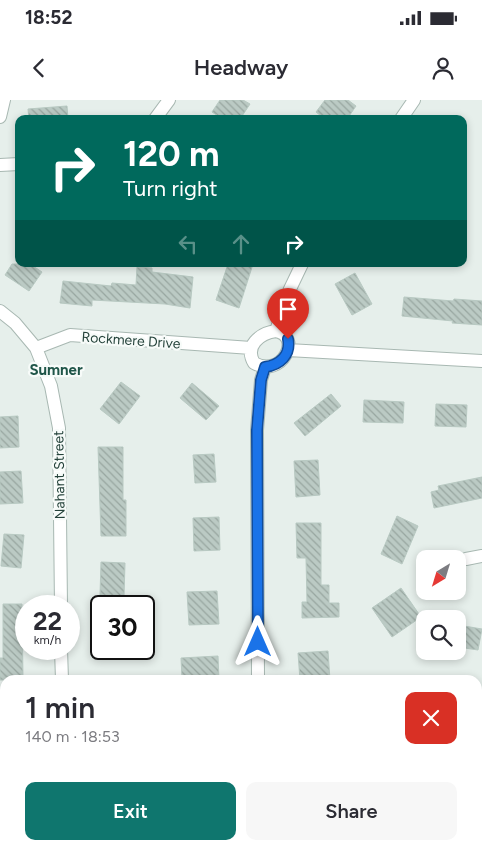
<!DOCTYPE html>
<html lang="en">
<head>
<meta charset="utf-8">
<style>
  :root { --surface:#fff; --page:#f7f7f7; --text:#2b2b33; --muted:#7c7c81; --accent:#0f766e }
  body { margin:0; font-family:Figtree,sans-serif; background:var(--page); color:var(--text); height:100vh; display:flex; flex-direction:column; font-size:19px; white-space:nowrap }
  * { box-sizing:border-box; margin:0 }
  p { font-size:16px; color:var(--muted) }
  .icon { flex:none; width:28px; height:28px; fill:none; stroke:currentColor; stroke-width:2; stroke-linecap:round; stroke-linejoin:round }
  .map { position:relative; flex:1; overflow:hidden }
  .details { position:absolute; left:0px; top:575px; width:482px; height:175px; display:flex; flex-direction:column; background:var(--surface); border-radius:15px 15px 0 0; box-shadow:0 2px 8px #0003 }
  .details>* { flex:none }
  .hud { position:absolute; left:15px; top:15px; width:452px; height:152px; border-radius:10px; box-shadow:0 2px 8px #0003; background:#00695c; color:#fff; overflow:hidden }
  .needle { width:32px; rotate:218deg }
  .fabs { position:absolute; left:416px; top:450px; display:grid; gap:10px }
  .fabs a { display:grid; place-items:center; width:50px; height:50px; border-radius:10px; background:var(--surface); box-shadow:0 2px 8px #0003; font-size:25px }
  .speed { position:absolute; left:15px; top:495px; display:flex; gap:10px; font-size:25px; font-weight:700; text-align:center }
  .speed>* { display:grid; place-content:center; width:65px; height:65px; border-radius:50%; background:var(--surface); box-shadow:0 2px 8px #0003; line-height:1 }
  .speed small { font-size:12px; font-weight:400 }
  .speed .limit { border:2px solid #111; border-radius:8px; background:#fff; color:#111 }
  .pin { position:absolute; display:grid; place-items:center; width:42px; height:42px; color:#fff; margin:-51px -21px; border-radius:50% 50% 50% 0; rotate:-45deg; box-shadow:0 0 5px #0007 }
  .pin .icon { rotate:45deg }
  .me { position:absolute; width:55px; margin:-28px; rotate:0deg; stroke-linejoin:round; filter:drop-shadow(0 0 4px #0008) }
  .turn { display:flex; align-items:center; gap:18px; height:105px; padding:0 25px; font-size:22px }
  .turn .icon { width:65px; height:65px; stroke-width:2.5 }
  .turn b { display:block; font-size:35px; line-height:42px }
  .lanes { display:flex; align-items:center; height:48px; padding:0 25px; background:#0003; justify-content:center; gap:25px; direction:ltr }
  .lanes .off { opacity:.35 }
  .round { display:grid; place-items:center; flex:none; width:52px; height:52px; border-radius:10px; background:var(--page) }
  .overview { display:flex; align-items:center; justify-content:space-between; height:85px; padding:0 25px }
  h1 { font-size:30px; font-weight:600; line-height:38px }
  .primary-button { display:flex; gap:10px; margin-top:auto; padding:10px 25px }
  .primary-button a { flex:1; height:58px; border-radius:10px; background:var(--accent); color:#fff; font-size:20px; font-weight:600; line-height:58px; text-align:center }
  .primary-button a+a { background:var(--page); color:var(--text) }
  .status { display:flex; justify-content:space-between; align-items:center; height:35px; padding:0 25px; background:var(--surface); direction:ltr }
  .status svg { height:14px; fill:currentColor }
  header { display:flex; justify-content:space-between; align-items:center; height:65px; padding:0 25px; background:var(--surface); font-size:22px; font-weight:600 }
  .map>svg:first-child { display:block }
  .building { fill:url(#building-back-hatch); stroke:#b8c9c2 }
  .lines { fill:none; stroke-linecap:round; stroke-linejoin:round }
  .street-casing { stroke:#a8b8b2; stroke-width:14 }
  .street { stroke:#fff; stroke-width:12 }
  .route-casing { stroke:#114b97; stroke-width:12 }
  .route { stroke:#1a73e8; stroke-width:9 }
  .labels { text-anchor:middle; stroke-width:4.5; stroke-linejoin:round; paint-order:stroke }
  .street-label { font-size:14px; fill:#24423a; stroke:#f7fbf9 }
  .neighbourhood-label { font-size:15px; font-weight:bold; fill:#1f5548; stroke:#f7fbf9 }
</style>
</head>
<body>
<div class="status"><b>18:52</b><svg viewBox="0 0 49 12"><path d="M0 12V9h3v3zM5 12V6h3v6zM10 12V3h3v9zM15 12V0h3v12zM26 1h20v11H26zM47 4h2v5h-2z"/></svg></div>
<header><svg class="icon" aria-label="back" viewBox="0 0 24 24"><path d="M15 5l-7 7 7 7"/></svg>Headway<svg class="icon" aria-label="person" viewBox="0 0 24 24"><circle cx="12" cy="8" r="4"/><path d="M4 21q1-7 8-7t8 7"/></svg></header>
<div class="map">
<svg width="482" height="750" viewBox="0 0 482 750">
  <defs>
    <pattern id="building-back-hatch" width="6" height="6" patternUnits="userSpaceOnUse" patternTransform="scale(1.25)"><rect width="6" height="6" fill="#bbcac4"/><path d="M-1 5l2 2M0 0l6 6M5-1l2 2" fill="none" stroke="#98a6a0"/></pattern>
  </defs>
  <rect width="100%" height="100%" fill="#e6efeb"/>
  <path class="building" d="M220,0H243L250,4L240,19H223L212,12Z
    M325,0H348L356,6L347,19H325L316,12Z
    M67,6L68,19H29L28,9Z
    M12,164H30L42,172L29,191L5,175Z
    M228,164H253L239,208L216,200Z
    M137,167L152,168V172L193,177L190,208L165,204L92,200V206L60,203L63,181L111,186L112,183L136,185Z
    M355,173L372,204L352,215L335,184Z
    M404,197L453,201L454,199L482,201V225L452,223L453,221L402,216Z
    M121,282L140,296L119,324L100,309Z
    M192,283L219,306L206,320L180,298Z
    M331,294L341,306L305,336L294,323Z
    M364,300L404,302L403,323L363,322Z
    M436,304L467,305L466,327L435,326Z
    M18,316L19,347L0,348V317Z
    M98,347H123V400H126V436H101Z
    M214,354L216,382L195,383L193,355Z
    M318,360L320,395L296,397L294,361Z
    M21,371L23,403L0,404V372Z
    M482,377V398L434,408L431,392L439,390L438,386Z
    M397,416L418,426L402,464L381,454Z
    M219,417L220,450L194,451L193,418Z
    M296,423H321V485H329V503H339V517L302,518V502H307L306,458H297Z
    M4,434L24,435L21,468L1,466Z
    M101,462L125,463L124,496L100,495Z
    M401,488L421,517L392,537L372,508Z
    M217,491L219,524L189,525L187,492Z
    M3,504H22L23,580H0V558H3Z
    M458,525L482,529L478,550L458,547Z
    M328,551L330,580H300L298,553Z
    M218,556L219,580H201V576L182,578L181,558Z"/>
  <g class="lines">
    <g class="street-casing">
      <path id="street" d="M0,17L4,0
        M155,19L169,0
        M401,19L414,0
        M0,65L19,64
        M0,211L15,223L36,248L70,235L251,248
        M276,231C303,236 282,279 254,263C244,246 260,233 276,231Z
        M276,231L290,189L302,164
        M36,248L51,286L59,328L61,506
        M288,250L482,261
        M466,459L482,456
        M61,549L62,580
        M258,580L257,330L261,280L265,267
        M478,678H482
        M0,702L5,703
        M66,745V750
        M264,745V750
        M469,745V750"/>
    </g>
    <use href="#street" class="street"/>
  </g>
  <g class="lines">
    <g class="route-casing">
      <path id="route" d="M258,542L257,330L261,280L265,267C280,265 291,255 288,239"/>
    </g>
    <use href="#route" class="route"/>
  </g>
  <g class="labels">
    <g class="street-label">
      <text transform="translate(131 240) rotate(4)" y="5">Rockmere Drive</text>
      <text transform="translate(59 375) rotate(-91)" y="5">Nahant Street</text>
    </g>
    <g class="neighbourhood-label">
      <text x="56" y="275">Sumner</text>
    </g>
  </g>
</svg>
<div class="fabs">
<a><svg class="needle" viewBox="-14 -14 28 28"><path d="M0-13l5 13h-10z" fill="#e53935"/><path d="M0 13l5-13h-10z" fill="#7c7c81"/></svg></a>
<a><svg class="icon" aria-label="search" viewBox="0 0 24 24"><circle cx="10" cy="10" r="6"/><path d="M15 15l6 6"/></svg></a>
</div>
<div class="speed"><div>22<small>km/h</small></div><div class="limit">30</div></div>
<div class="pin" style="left:288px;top:239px;background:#d93025"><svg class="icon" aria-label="arrive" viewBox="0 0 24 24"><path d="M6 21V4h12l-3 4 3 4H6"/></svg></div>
<svg class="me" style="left:258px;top:542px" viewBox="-20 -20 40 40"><path d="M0-17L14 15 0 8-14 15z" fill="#1a73e8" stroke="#fff" stroke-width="4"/></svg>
<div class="hud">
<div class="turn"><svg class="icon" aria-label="right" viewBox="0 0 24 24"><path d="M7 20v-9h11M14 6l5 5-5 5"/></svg><div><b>120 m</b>Turn right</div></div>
<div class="lanes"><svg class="icon off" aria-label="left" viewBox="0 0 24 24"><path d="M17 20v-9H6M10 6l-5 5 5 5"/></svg><svg class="icon off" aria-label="ahead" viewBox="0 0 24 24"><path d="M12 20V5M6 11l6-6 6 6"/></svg><svg class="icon" aria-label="right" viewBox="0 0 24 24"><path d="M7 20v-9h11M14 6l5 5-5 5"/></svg></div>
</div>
<section class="details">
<div class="overview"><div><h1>1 min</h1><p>140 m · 18:53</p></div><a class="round" style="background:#d93025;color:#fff"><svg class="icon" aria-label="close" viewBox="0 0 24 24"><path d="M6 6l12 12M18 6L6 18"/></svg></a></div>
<div class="primary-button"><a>Exit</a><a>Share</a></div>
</section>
</div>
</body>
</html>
